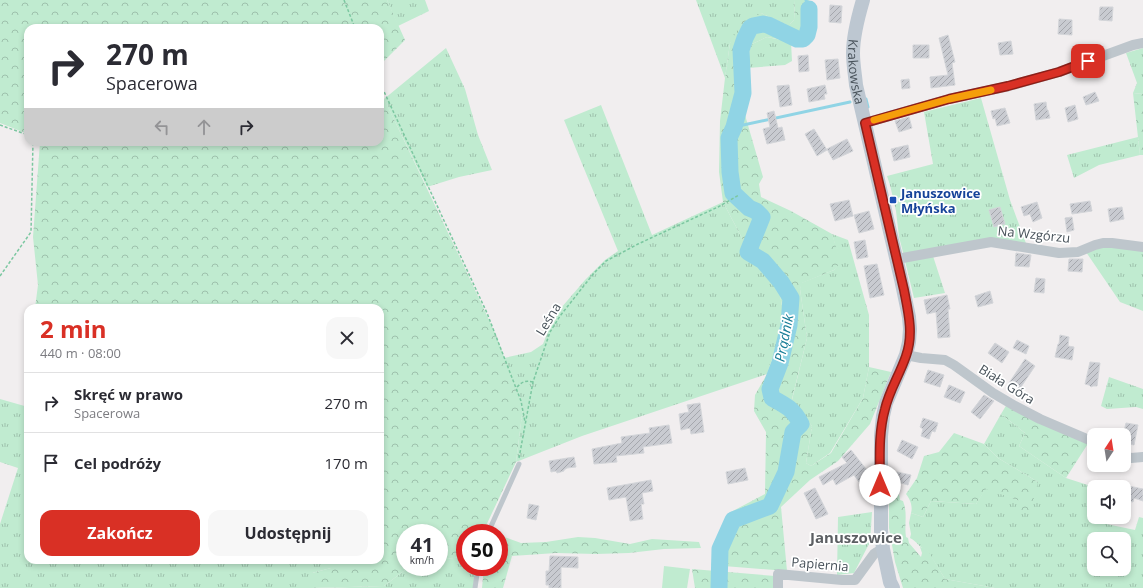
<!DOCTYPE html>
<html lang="pl">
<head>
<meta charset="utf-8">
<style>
  :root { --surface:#fff; --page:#f7f7f7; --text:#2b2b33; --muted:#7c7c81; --line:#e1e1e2; --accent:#d93025 }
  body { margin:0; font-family:"Open Sans",sans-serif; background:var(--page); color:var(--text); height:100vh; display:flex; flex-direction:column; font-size:15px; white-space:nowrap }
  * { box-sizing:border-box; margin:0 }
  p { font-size:13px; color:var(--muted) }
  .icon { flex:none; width:22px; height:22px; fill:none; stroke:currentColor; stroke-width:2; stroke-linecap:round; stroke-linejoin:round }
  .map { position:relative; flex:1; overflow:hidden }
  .drawer { position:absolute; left:24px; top:304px; width:360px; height:260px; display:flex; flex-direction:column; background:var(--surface); border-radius:12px; box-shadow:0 2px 6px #0003 }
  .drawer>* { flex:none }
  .banner { position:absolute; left:24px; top:24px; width:360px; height:122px; border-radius:12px; box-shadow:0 2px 6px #0003; background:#fff; color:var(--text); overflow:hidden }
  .needle { width:26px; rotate:12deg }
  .buttons { position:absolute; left:1087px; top:428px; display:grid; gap:8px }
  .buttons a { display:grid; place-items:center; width:44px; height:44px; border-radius:8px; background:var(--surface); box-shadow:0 2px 6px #0003; font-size:20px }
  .speed { position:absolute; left:396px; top:524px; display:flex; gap:8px; font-size:20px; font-weight:700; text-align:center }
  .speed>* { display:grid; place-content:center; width:52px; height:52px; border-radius:50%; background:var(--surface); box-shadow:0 2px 6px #0003; line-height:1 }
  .speed small { font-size:10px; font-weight:400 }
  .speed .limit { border:6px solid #d22; background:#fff; color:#111 }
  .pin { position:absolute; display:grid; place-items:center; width:34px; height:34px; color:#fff; margin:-17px; border-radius:8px; box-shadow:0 2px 6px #0006 }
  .me { position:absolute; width:44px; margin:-22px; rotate:0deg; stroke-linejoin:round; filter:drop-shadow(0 0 3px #0008) }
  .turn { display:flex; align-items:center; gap:14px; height:84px; padding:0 16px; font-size:18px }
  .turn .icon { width:52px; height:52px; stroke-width:2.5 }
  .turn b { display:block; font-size:28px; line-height:34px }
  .lanes { display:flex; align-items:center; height:38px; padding:0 16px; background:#0003; justify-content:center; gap:20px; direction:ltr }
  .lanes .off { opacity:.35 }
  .round { display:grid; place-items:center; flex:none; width:42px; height:42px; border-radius:12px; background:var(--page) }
  .overview { display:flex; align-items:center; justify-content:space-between; height:68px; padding:0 16px }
  h1 { font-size:24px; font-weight:700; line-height:30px; color:var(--accent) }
  .primary-button { display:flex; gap:8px; margin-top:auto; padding:8px 16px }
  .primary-button a { flex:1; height:46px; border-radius:12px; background:var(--accent); color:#fff; font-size:16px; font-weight:700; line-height:46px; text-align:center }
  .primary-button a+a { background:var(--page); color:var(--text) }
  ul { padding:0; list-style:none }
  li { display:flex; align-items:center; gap:12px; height:60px; padding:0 16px; border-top:1px solid var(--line) }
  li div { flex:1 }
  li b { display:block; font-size:15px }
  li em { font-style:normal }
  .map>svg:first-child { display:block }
  .grass { fill:url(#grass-tufts); fill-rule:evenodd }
  .forest { fill:url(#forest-crowns) }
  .park { fill:#c0ebd0 }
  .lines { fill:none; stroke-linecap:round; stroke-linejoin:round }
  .stream { stroke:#90d4e5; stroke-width:3 }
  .river { stroke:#90d4e5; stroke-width:17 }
  .building { fill:url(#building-hatch); stroke:#d3d5d9 }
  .path { stroke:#7bc7a0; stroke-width:1.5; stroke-dasharray:3 2; stroke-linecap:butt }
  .service { stroke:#bec6cc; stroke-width:5 }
  .minor { stroke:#bec6cc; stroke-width:10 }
  .secondary { stroke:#bdc7d1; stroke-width:14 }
  .route-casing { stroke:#8d1f18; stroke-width:10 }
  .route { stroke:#d93025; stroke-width:7 }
  .slow { stroke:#f59e0b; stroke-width:7 }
  .transit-dot { fill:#1a4fb4; stroke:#fff; stroke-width:1.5 }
  .labels { text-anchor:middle; stroke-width:3.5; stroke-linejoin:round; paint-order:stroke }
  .street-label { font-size:13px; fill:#48525a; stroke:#fff }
  .transit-label { font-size:13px; font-weight:bold; fill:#164399; stroke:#fff; text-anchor:start }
  .water-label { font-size:14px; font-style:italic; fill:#177d97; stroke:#fff }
  .quarter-label { font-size:15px; font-weight:bold; fill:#5c5f63; stroke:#fff }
</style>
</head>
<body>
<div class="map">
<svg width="1143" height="588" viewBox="0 0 1143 588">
  <defs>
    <pattern id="grass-tufts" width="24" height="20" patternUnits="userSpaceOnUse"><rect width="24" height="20" fill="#c0ebd0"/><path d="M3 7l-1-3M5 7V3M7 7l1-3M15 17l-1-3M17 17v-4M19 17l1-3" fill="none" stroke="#9ec1ac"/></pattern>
    <pattern id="forest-crowns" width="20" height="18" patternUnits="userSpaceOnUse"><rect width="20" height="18" fill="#c0ebd0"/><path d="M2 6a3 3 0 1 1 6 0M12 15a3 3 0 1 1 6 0" fill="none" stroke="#9ec1ac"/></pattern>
    <pattern id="building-hatch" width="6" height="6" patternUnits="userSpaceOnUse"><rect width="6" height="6" fill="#c9cbd1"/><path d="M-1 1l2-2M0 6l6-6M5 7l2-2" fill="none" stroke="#a5a7ad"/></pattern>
  </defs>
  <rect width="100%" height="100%" fill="#f1eeef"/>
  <path class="grass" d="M387,0H425L429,11L398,26Z
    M696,0H795L794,20L790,24H785L761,13L730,43L725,78Z
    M767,37L791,42L792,61L785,65L748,68L750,49L752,44Z
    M446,48L465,89L478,135L492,170L459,177L427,187L384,99Z
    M1143,48V94L1133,93L1137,83L1126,53Z
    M981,98L1010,200L1027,246L988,238L904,256L899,237L896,211L890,185L887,176L933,164L924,112Z
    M601,105L652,235L723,202L753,259L779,290L784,316L778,342L767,374L582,436L516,462L523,407L504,358L531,352L543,344L550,326L561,308L585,280L605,260L618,251L564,120Z
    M1138,137L1140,155L1099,165L1074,178L1067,155Z
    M832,234L848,240L869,315V367L863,398L830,453L811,466L806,463L812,426L792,400L807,338L800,289L801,283L834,270L840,262Z
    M1114,246L1143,251V311L1120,302L1086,252L1098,248Z
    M933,256L945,293L914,298L905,261Z
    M1109,377L1143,389V409L1136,407L1107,409L1101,406Z
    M0,399L28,407V560H331V568L312,573V588H0V524L18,468L0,462Z
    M1001,414L1025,433L1019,446L1066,478L1094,487V517H1099L1097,522L1135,530L1139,517L1143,518V588H995L945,579L927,550C918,547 918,542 910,538L911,534L909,523L911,513L923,517L931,501L976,504L986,488L1021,501L1038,482L998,458L984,444ZM1094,539H1124V569H1094Z
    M872,512L870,542L854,573L837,575L838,517Z
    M465,539V567H477L473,588H315L384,586L409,567H439V560L461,557L462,541Z"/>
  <path class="forest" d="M0,0H387L405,40L380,65V28H28V134L0,123Z
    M795,0H809L813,13L811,35L806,44L767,37L752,44L750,49L743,108L763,177L759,184L761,197L791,211L832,234L841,262L834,270L802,283L800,289L807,338L792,399L812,426L806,463L811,466L831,453L863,398L869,367L891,372L870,424L838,461L810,480L781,507L787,571L711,565L729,513L765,494L766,432L754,411L755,395L767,374L778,342L784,316L779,290L753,259L723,202L719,172L720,121L725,78L730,43L744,18L761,13L785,24H790L794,20Z
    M380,90L461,260L496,335L523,407L516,462L484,530L478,533H465V539L462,541L461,557L439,560V533H405V567H409L384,586L312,588V573L331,568V560H380V308H35L38,285L33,237L40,142H380Z
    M1133,93L1143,94V155H1140Z
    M1007,404L1089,442L1066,478L1019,446L1025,433L1001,414Z
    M954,433L984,444L998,458L1038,482L1030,513H1020V501L986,489L976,504L931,501L923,517L911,513C913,506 910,499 906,494L917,478L924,456L939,452Z
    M899,494L900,500L903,501C908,513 904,525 906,537L908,538L909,543L921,557L922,553L920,547L927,549L945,579L995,588H903L895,562L889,528V496Z
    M499,535L521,543L546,542L578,537L595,538L630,544L652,539L699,542L701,548L664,549L629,553L596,554L556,553L512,556L503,588H482L484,567H499Z
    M692,569L775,576V588H695Z"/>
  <path class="park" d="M664,566L690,569L687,588H662Z"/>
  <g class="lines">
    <path class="stream" d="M806,0L809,9
      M866,99L868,107
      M734,127L850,102"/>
    <path class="river" d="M719,588L720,549L733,520L770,506L786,472L793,432L801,424C793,409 787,406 772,398L770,389L780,363L789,325L791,298L781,282L763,261L748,252L762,217L756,211L749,208L733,193L730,172L729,138L734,127L743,93L741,50L745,38L750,28L753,26L763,24L768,25L797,39H803L807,35L809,27V9"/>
  </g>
  <path class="building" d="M830,5L842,6L841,23L829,22Z
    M1100,7H1113L1112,21L1099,20Z
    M1059,19L1072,20V35L1058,34Z
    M948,35L955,62L952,63L955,85L931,88L930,77L948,75L939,38Z
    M1011,41L1013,54L1000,55L998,43Z
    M913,45H929V58H913Z
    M808,55L809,71L799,72L798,56Z
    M838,59L840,78L827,80L825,60Z
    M909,79L910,88L902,89L901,80Z
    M789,85L792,105L780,107L777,86Z
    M825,85L827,94H824L825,99L809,102L807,89Z
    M1095,92L1099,101L1086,105L1083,97Z
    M1046,102L1047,110H1048L1050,118L1036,120L1034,104Z
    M1075,105L1078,119L1068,122L1065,108Z
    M1005,108L1010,123L997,126L995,118L993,119L991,111Z
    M774,111L778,128L782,127L785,140L767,144L763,129L770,127L767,113Z
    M909,117L912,128L899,132L895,121Z
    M814,129L827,150L817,156L805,134Z
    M847,139L853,151L833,160L827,149Z
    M908,145L910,157L894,161L891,149Z
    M849,200L853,216L835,221L830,204Z
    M1090,201L1092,211L1072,214L1070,204Z
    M1037,202L1042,218L1033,222L1030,214L1024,216L1021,207Z
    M1000,207L1005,224L994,227L989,210Z
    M1122,207L1124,219L1110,222L1108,209Z
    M869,211L874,229L859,233L854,215Z
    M1072,217L1074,230L1067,232L1065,218Z
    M865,240L868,257L857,259L854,242Z
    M1016,253L1031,255L1029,267L1015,266Z
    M1069,259H1083L1082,272L1068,271Z
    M877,264L884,295L870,298L864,266Z
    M1036,278L1045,279L1044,293L1034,292Z
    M990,291L993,303L978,307L975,296Z
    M947,295L950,309H948L950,337L938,338L936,312L927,314L924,300Z
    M1060,335L1069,337L1068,346L1074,347L1072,360L1055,357L1058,344H1059Z
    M1017,340L1029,346L1026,354L1013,348Z
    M995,343L1009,352L1002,363L988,353Z
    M1025,359L1035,366L1017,393L1007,386Z
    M1090,362L1100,363L1097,386H1093L1091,387L1089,385L1085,384Z
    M928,370L944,375L940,387L924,382Z
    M949,385L965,392L960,403L944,397Z
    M984,395L994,401L980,419L971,412Z
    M700,403L704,432L691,434L690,428L681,430L679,414L689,412L687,405Z
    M923,418L938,423L935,432L932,431L929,439L921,436L923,429L920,427Z
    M1126,423L1138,425L1134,445L1124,443V431Z
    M669,425L672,443L643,447L644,453L616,456L617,462L594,464L592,449L622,443L621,437L650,433L649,428Z
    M902,440L918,447L912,459L897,451Z
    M851,450L870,474L859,482L854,475L836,485L833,479L823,485L819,477L847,463L842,457Z
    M574,457L576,467L567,468L564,470V471L557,473L556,471L551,472L549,461Z
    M745,468L748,480L728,484L726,472Z
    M897,472L911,475L908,485L894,481Z
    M651,480L653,491L642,493L644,504H641L643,519L630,521L626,497L609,500L607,488Z
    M1124,485L1143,489V501L1134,498L1133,502L1124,500Z
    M815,488L828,514L816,519L804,493Z
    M529,504L539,506L536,520L527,518Z
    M550,556L578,557V568L561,567V588H549V585H546V571H549Z"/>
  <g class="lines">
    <path class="path" d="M344,0L355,28
      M380,83L487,313L521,401L525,422
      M0,125L28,135
      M0,276L31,232L33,142
      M517,387C522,382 525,380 533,382
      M519,458L533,382L550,332L560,316L594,273L606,261L638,244L718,207L739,195"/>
    <path class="service" d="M488,533L519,464
      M475,588L478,567"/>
    <path class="minor" d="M865,123L949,99L1009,86L1059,72L1133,45L1143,43
      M897,259L991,242L1059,253L1078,252L1095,245L1103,243H1112L1143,247
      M906,355L921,358L945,360L954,365L993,393L1015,406L1040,419L1094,442
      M1124,455L1131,458L1143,457
      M778,588V574L842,580H855L874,554L877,552L883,549"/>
    <path class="secondary" id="s1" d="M863,0C858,17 853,35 853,53C853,64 855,74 856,85L901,279L909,317L910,329L909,342L906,355L886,403L883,416L881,436V531L883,549L890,582L893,588"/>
  </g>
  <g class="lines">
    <g class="route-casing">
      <path id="route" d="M880,485C880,460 878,434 885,409C889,391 900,374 906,356C914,334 908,311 904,290L865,123L949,99L1008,86L1059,72L1088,61"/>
    </g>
    <use href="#route" class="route"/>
    <path class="slow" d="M874,120L949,99L991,90"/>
  </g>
  <rect class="transit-dot" x="889" y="196" width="8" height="8" rx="2"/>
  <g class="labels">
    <g class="street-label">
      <text dy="5" stroke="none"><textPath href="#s1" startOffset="73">Krakowska</textPath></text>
      <text transform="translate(1034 234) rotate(6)" y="5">Na Wzgórzu</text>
      <text transform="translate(548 319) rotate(-59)" y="5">Leśna</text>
      <text transform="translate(1007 384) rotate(32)" y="5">Biała Góra</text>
      <text transform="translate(820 564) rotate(5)" y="5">Papiernia</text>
    </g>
    <g class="transit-label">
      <text x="901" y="198">Januszowice<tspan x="901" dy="15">Młyńska</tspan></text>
    </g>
    <g class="water-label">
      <text transform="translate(784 338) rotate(-79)" y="5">Prądnik</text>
    </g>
    <g class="quarter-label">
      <text x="856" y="543">Januszowice</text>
    </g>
  </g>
</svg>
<div class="buttons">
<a><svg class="needle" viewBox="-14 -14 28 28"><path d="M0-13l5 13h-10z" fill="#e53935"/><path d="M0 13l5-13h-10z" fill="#7c7c81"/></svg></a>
<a><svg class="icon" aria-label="sound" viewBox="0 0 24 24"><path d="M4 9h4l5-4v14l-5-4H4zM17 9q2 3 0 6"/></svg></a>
<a><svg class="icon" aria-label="search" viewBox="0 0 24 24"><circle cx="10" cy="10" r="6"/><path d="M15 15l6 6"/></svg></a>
</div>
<div class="speed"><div>41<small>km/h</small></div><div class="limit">50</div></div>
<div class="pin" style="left:1088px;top:61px;background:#d93025"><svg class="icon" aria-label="arrive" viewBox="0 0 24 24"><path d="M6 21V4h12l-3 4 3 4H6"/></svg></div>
<svg class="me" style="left:880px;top:485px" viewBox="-20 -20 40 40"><circle r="19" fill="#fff"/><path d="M0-13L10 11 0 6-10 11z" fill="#d93025"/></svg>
<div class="banner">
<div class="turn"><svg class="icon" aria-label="right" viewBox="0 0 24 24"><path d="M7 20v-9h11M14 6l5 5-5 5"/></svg><div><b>270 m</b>Spacerowa</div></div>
<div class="lanes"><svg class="icon off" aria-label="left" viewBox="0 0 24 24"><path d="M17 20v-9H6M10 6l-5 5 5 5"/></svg><svg class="icon off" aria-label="ahead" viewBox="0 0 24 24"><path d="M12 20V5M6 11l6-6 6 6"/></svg><svg class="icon" aria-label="right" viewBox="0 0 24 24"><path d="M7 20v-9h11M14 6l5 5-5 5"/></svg></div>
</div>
<section class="drawer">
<div class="overview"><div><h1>2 min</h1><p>440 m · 08:00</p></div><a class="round"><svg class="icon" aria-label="close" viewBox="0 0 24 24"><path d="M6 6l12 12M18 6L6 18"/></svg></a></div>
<ul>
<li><svg class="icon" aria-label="right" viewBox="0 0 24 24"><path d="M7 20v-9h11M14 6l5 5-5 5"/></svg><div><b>Skręć w prawo</b><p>Spacerowa</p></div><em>270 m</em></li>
<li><svg class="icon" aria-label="arrive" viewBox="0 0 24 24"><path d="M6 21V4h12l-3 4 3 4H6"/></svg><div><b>Cel podróży</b></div><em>170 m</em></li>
</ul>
<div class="primary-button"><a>Zakończ</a><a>Udostępnij</a></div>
</section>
</div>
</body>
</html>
